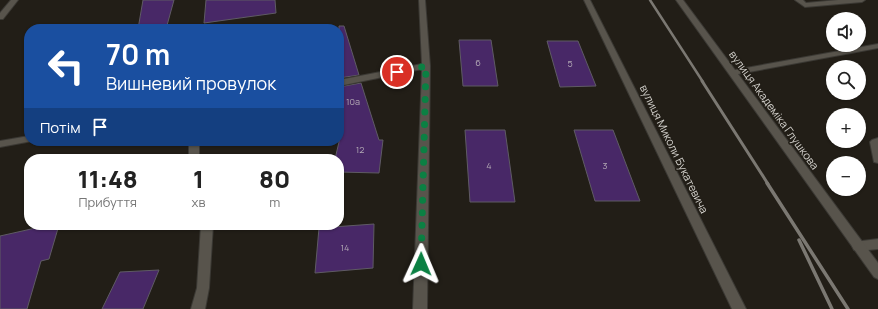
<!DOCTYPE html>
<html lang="uk">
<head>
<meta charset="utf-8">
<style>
  :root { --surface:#fff; --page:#f2f2f2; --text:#222; --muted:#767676 }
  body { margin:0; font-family:Manrope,sans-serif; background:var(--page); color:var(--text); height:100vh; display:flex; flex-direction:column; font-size:15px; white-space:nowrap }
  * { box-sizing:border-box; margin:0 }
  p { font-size:13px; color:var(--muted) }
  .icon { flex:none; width:22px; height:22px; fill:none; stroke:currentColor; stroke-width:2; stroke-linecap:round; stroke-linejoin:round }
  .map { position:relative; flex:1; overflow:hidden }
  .details { position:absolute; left:24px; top:154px; width:320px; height:76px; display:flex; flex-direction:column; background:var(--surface); border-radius:16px; box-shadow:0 1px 3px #0004 }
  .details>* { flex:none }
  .top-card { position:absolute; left:24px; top:24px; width:320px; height:122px; border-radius:16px; box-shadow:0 1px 3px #0004; background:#1a4fa0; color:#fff; overflow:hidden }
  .buttons { position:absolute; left:826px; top:12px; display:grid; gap:8px }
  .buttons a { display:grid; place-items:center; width:40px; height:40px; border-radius:50%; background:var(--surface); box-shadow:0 1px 3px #0004; font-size:20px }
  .pin { position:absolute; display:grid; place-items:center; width:34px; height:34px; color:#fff; margin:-17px; border:2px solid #fff; border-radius:50%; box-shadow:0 1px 4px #0007 }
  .me { position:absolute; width:44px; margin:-22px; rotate:1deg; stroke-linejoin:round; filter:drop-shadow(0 0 3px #0008) }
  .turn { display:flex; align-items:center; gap:14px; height:84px; padding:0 16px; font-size:18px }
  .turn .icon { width:52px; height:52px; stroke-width:2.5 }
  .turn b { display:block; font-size:28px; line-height:34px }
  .then { display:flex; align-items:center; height:38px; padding:0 16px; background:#0003; gap:8px; font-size:15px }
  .eta { display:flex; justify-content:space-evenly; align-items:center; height:68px; text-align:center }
  .eta b { font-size:24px; font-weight:800; line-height:28px }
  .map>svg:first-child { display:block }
  .building { fill:#482867; stroke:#5f5b64 }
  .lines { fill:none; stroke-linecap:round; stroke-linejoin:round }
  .service-casing { stroke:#3b3934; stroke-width:2 }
  .minor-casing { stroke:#3b3934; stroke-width:2 }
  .tertiary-casing { stroke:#3b3934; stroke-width:2 }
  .service { fill:#58544c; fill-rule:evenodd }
  .minor { fill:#58544c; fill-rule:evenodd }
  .tertiary { fill:#58544c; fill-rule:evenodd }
  .rail-far2 { stroke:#7b7872; stroke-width:2.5 }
  .rail-far1 { stroke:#7b7872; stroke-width:3 }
  .rail { stroke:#7b7872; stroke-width:3.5 }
  .route { stroke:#0b8043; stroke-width:7; stroke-dasharray:0 12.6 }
  .labels { text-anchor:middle; stroke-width:3; stroke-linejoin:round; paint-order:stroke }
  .number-label { font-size:9px; fill:#b2a8b4 }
  .street-label { font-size:11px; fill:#d5d3ce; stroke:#221e17 }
</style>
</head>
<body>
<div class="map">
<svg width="878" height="309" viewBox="0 0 878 309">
  <rect width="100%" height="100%" fill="#221e17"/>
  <path class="building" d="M143,0H174L166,29H138Z
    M206,0H275L276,13L204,23Z
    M339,26H344L359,75L339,78Z
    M459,40H491L498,86H463Z
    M547,41H578L596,86L560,87Z
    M361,83L379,140H383L379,173L339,172V159H335L339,142V87Z
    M465,130H505L515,202H470Z
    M574,130H613L640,201H595Z
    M374,224L373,268L315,273L319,228Z
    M49,225H59L49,259L41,261L27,309H0V236Z
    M159,270L143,309H102L120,272Z"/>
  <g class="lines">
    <g class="service-casing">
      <path id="service" d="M795,0H803L806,3L838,0H865L862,2L805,7Z
        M878,138V163L874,162L870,142L872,140Z
        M878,239V249L858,251L854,250L852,246L854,242Z"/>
    </g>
    <g class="minor-casing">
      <path id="minor" d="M419,0H425L430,66L427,309H413L422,69L339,86V80L422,64Z
        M584,0H590L746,309H732Z
        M676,0H683L735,70L878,44V48L738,74L878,263V279L874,277Z
        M29,136V141H32L0,147V141Z
        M189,141H199V159H189Z
        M201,225H213L209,288L205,309H191L197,288Z"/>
    </g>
    <g class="tertiary-casing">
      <path id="tertiary" d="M11,0H18L3,19H0V13Z"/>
    </g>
    <use href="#service" class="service"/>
    <use href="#minor" class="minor"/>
    <use href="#tertiary" class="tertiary"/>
    <path class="rail-far2" d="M650,0L703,82"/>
    <path class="rail-far1" d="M702,81L768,184"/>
    <path class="rail" d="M767,183L848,309
      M799,240L832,309"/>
  </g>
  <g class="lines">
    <path class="route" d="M397,72L426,66L421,264"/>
  </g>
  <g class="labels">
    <g class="number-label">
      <text x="478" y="66">6</text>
      <text x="570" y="67">5</text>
      <text x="353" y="105">10а</text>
      <text x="360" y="153">12</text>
      <text x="489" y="169">4</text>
      <text x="605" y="169">3</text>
      <text x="345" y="251">14</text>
    </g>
    <g class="street-label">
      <text transform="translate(774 110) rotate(54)" y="4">вулиця Академіка Глушкова</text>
      <text transform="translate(674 149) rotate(64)" y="4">вулиця Миколи Букатевича</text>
    </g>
  </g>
</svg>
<div class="buttons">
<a><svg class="icon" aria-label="sound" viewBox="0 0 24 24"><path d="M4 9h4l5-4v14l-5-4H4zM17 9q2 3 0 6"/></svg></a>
<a><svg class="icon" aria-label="search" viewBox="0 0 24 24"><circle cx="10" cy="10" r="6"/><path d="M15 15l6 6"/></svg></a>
<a>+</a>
<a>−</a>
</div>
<div class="pin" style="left:397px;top:72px;background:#d93025"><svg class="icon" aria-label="arrive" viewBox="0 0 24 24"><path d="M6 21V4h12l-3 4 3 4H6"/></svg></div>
<svg class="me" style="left:421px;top:264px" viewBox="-20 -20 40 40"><path d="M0-17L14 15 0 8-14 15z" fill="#0b8043" stroke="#fff" stroke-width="4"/></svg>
<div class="top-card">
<div class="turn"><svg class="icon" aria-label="left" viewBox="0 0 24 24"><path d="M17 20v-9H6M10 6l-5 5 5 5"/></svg><div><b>70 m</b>Вишневий провулок</div></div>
<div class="then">Потім<svg class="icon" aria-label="arrive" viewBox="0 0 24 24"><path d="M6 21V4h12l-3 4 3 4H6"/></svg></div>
</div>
<section class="details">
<div class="eta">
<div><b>11:48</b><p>Прибуття</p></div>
<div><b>1</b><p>хв</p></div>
<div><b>80</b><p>m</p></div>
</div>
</section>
</div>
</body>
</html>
